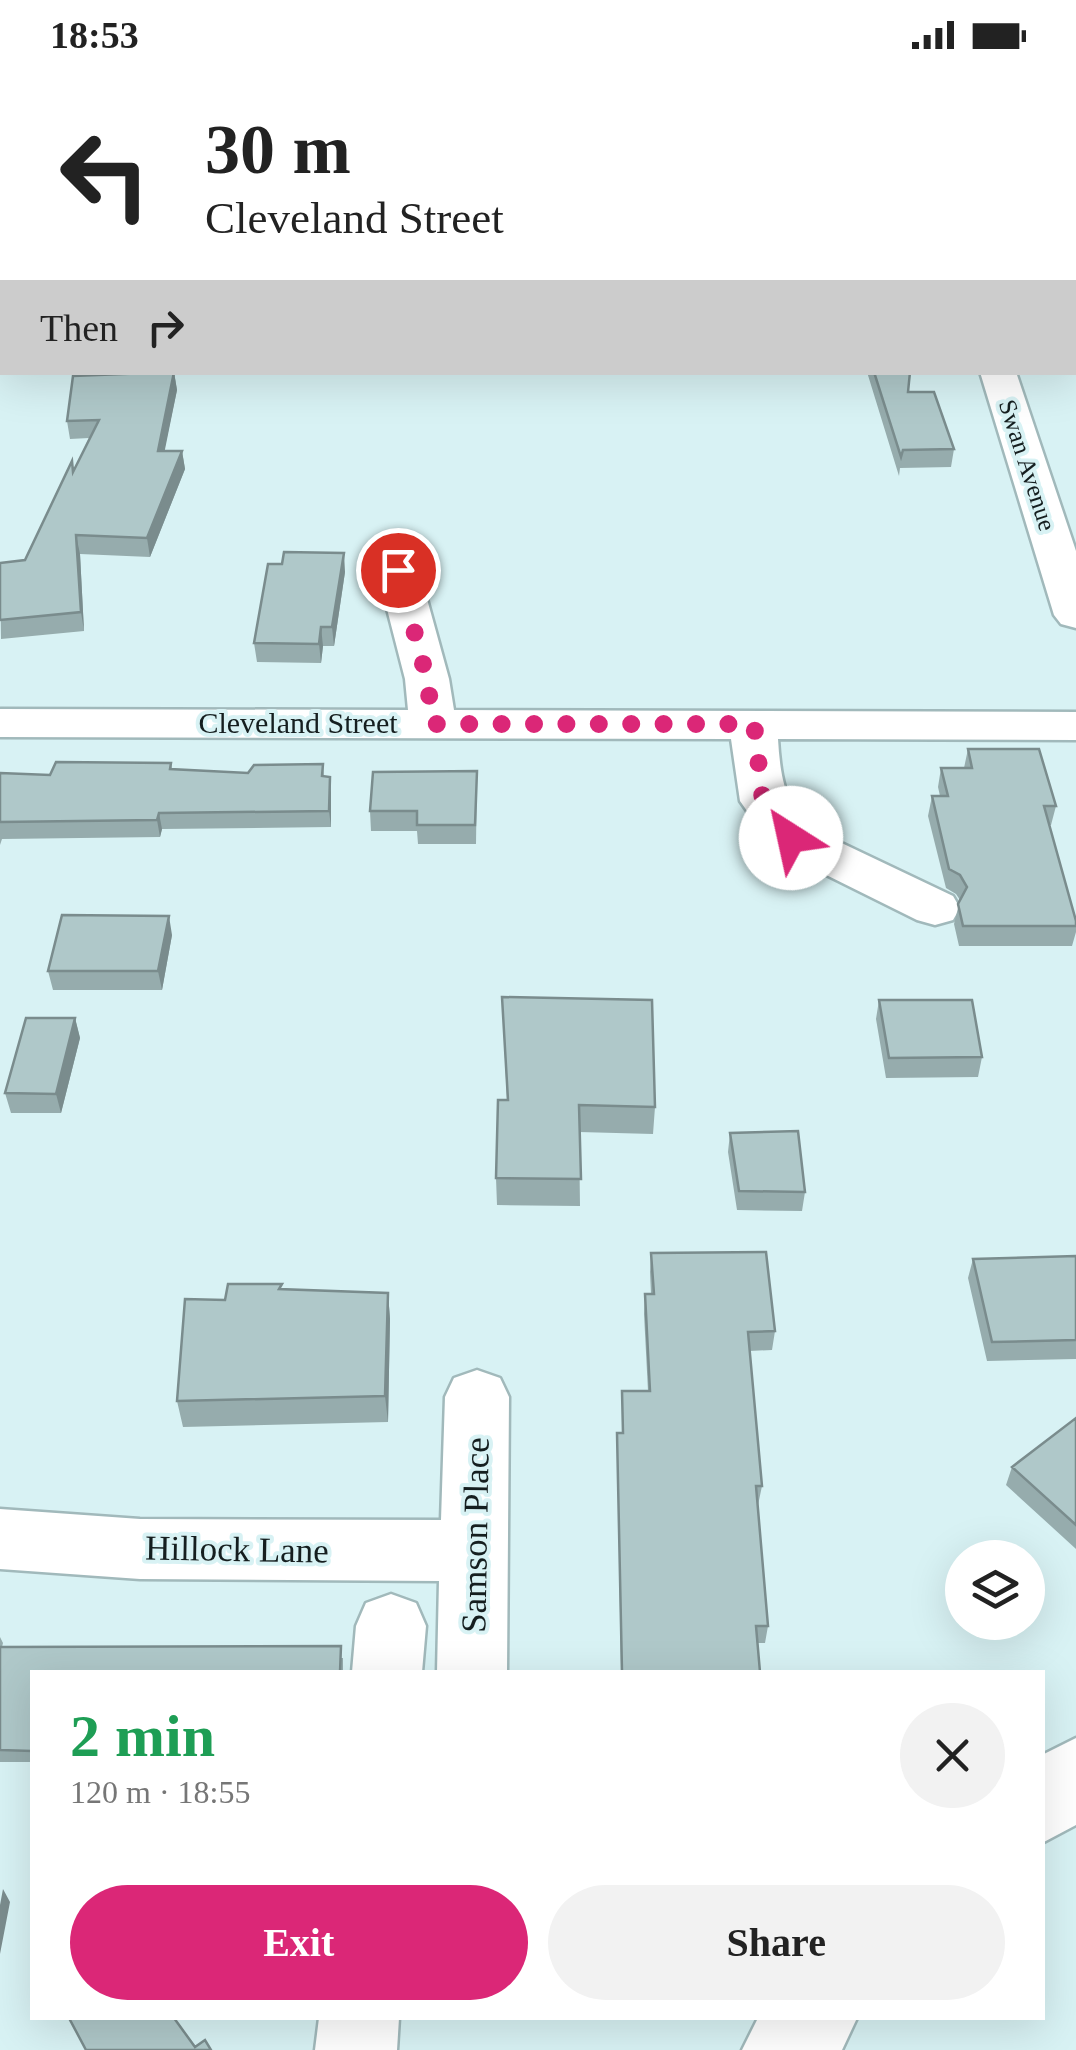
<!DOCTYPE html>
<html lang="en">
<head>
<meta charset="utf-8">
<style>
  :root { --surface:#fff; --page:#f2f2f2; --text:#222; --muted:#767676; --accent:#db2777 }
  body { margin:0; font-family:"Times New Roman",serif; background:var(--page); color:var(--text); height:100vh; display:flex; flex-direction:column; font-size:38px; white-space:nowrap }
  * { box-sizing:border-box; margin:0 }
  p { font-size:32px; color:var(--muted) }
  .icon { flex:none; width:55px; height:55px; fill:none; stroke:currentColor; stroke-width:2; stroke-linecap:round; stroke-linejoin:round }
  .map { position:relative; flex:1; overflow:hidden }
  .side { position:absolute; left:30px; top:1600px; width:1015px; height:350px; display:flex; flex-direction:column; background:var(--surface); border-radius:0px; box-shadow:0 10px 40px #0002 }
  .side>* { flex:none }
  .banner { position:absolute; left:0px; top:0px; width:1078px; height:305px; box-shadow:0 10px 40px #0002; background:#fff; color:var(--text); overflow:hidden }
  .tools { position:absolute; left:945px; top:1470px; display:grid; gap:20px }
  .tools a { display:grid; place-items:center; width:100px; height:100px; border-radius:50%; background:var(--surface); box-shadow:0 10px 40px #0002; font-size:50px }
  .pin { position:absolute; display:grid; place-items:center; width:85px; height:85px; color:#fff; margin:-42px; border:5px solid #fff; border-radius:50%; box-shadow:0 2px 10px #0007 }
  .me { position:absolute; width:110px; margin:-55px; rotate:325deg; stroke-linejoin:round; filter:drop-shadow(0 0 8px #0008) }
  .turn { display:flex; align-items:center; gap:35px; height:210px; padding:0 40px; font-size:45px }
  .turn .icon { width:130px; height:130px; stroke-width:2.5 }
  .turn b { display:block; font-size:70px; line-height:85px }
  .then { display:flex; align-items:center; height:95px; padding:0 40px; background:#0003; gap:20px; font-size:38px }
  .round { display:grid; place-items:center; flex:none; width:105px; height:105px; border-radius:52px; background:var(--page) }
  .summary { display:flex; align-items:center; justify-content:space-between; height:170px; padding:0 40px }
  h1 { font-size:60px; font-weight:700; line-height:75px; color:#1e9e55 }
  .action { display:flex; gap:20px; margin-top:auto; padding:20px 40px }
  .action a { flex:1; height:115px; border-radius:60px; background:var(--accent); color:#fff; font-size:40px; font-weight:700; line-height:115px; text-align:center }
  .action a+a { background:var(--page); color:var(--text) }
  .status { display:flex; justify-content:space-between; align-items:center; height:70px; padding:0 50px; background:var(--surface); direction:ltr }
  .status svg { height:28px; fill:currentColor }
  .map>svg:first-child { display:block }
  .lines { fill:none; stroke-linecap:round; stroke-linejoin:round }
  .minor-casing { stroke:#a1b9bb; stroke-width:5 }
  .minor { fill:#fff; fill-rule:evenodd }
  .wall { fill:#96acad }
  .shaded-wall { fill:#7a8c8d }
  .building { fill:#afc8c9; stroke:#7a8c8d; stroke-width:2.5 }
  .route { stroke:#db2777; stroke-width:18; stroke-dasharray:0 32.4 }
  .labels { text-anchor:middle; stroke-width:8; stroke-linejoin:round; paint-order:stroke }
  .far-street-label { font-size:25px; fill:#151e1f; stroke:#d8f2f4 }
  .street-label { font-size:30px; fill:#151e1f; stroke:#d8f2f4 }
  .near-street-label { font-size:35px; fill:#151e1f; stroke:#d8f2f4 }
</style>
</head>
<body>
<div class="status"><b>18:53</b><svg viewBox="0 0 49 12"><path d="M0 12V9h3v3zM5 12V6h3v6zM10 12V3h3v9zM15 12V0h3v12zM26 1h20v11H26zM47 4h2v5h-2z"/></svg></div>
<div class="map">
<svg width="1076" height="1980" viewBox="0 0 1076 1980">
  <rect width="100%" height="100%" fill="#d8f2f4"/>
  <g class="lines">
    <g class="minor-casing">
      <path id="minor" d="M886,0H914L915,2H887Z
        M980,302H1016L1076,481V558L1061,554L1054,545Z
        M398,487L413,491L419,500L449,609L454,640L1076,642V670L778,669C780,703 784,732 808,757L953,826L960,838L953,850L935,855L917,850L774,779L740,731L731,669L0,667V639L408,640L405,609L377,500L383,491Z
        M477,1300L500,1308L509,1327L507,1602H437L439,1511L140,1509L0,1499V1439L140,1449L441,1450L445,1327L454,1308Z
        M391,1524L416,1533L426,1556L422,1602H352L356,1556L366,1533Z
        M1076,1668V1755L1042,1773V1685Z
        M319,1948H399L397,1980H315Z
        M758,1948H857L842,1980H742Z"/>
    </g>
    <use href="#minor" class="minor"/>
  </g>
  <path class="wall" d="M174,302L177,320L164,381H182L185,399L150,487L80,484L84,561L1,569L0,493L25,490L72,391L74,400L89,368L70,369L67,351Z
    M867,302H910L908,322L954,379L951,397L900,398L899,406Z
    M345,502L334,576H323L321,593L257,592L254,573Z
    M968,679L1056,736L1051,755H1049L1076,851V862L1072,876H959L954,854L960,830L956,824L946,818L928,746L932,726H940L938,717L941,698H964Z
    M171,693L172,699L248,703L323,694L324,707L331,723V757L162,759L160,767L2,769L0,775V703L50,705Z
    M477,701L476,774H418L417,761H371L370,741Z
    M172,865L162,920H53L48,901Z
    M502,927L655,1037L653,1064L579,1062L580,1136L497,1135L496,1108L507,1030Z
    M879,930L982,987L978,1007L886,1008L876,949Z
    M75,948L80,968L61,1043H11L5,1023Z
    M730,1063L805,1122L802,1141L737,1140L728,1082Z
    M651,1183L775,1261L772,1280L749,1281L762,1416L758,1435L768,1556L765,1573H758L760,1602H621L617,1363H622V1321H648L644,1244L645,1224H651L650,1202Z
    M1076,1186V1289L987,1291L968,1208L973,1189Z
    M283,1220L388,1223L390,1249L388,1352L183,1357L177,1331L225,1230Z
    M1076,1348V1479L1006,1415L1012,1397Z
    M0,1567L3,1573L2,1577L343,1588V1602H32V1692H0Z"/>
  <path class="shaded-wall" d="M174,302L177,320L161,399L158,381Z
    M182,381L185,399L150,487L147,468Z
    M76,465L80,484L84,561L81,542Z
    M344,483L345,502L334,576L332,557Z
    M321,557L323,576L321,593L319,574Z
    M330,707L331,723V757L329,741Z
    M159,743L162,759L160,767L157,750Z
    M169,846L172,865L162,920L158,901Z
    M75,948L80,968L61,1043L56,1024Z
    M388,1223L390,1249L388,1352L385,1326Z
    M3,1819L10,1832L0,1884V1835Z"/>
  <path class="building" d="M195,0H252L251,2H193Z
    M342,0H416V2H341Z
    M1075,158L1076,160V222L1075,220Z
    M174,302L158,381H182L147,468L76,465L81,542L0,550V493L25,490L72,391L73,402L99,350L67,351L73,306Z
    M874,302H910L908,322H934L954,379L903,380L901,387Z
    M284,482L344,483L332,557H321L319,574L254,573L268,494H282Z
    M968,679H1039L1056,736H1044L1076,851V856H963L958,834L967,817L960,805L949,799L932,726H948L941,698H972Z
    M56,692L171,693L170,699L248,703L254,695L323,694L322,706L330,707L329,741L159,743L157,750L0,752V703L50,705Z
    M477,701L475,755H417V741H370L373,702Z
    M62,845L169,846L158,901H48Z
    M502,927L652,930L655,1037L579,1035L581,1109L496,1108L498,1030H508Z
    M879,930H972L982,987L889,988Z
    M26,948H75L56,1024L5,1023Z
    M798,1061L805,1122L739,1121L730,1063Z
    M766,1182L775,1261L748,1262L762,1416H756L768,1556H756L760,1602H622L617,1363H623L622,1321H650L645,1224H654L651,1183Z
    M1076,1186V1270L992,1272L973,1189Z
    M228,1214H282L279,1219L388,1223L385,1326L177,1331L185,1229L225,1230Z
    M1076,1348V1455L1012,1397Z
    M341,1576L340,1602H32V1681L0,1680V1577Z
    M69,1948H174L195,1977L205,1970L211,1980H86Z"/>
  <g class="lines">
    <path class="route" d="M398,500L427,609L433,654H754L764,740L791,768"/>
  </g>
  <g class="labels">
    <g class="far-street-label">
      <text transform="translate(1028 395) rotate(72)" y="9">Swan Avenue</text>
    </g>
    <g class="street-label">
      <text x="298" y="663">Cleveland Street</text>
    </g>
    <g class="near-street-label">
      <text transform="translate(475 1465) rotate(-89)" y="12">Samson Place</text>
      <text transform="translate(237 1479) rotate(1)" y="12">Hillock Lane</text>
    </g>
  </g>
</svg>
<div class="tools">
<a><svg class="icon" aria-label="layers" viewBox="0 0 24 24"><path d="M12 4l9 5-9 5-9-5zM3 14l9 5 9-5"/></svg></a>
</div>
<div class="pin" style="left:398px;top:500px;background:#d93025"><svg class="icon" aria-label="arrive" viewBox="0 0 24 24"><path d="M6 21V4h12l-3 4 3 4H6"/></svg></div>
<svg class="me" style="left:791px;top:768px" viewBox="-20 -20 40 40"><circle r="19" fill="#fff"/><path d="M0-13L10 11 0 6-10 11z" fill="#db2777"/></svg>
<div class="banner">
<div class="turn"><svg class="icon" aria-label="left" viewBox="0 0 24 24"><path d="M17 20v-9H6M10 6l-5 5 5 5"/></svg><div><b>30 m</b>Cleveland Street</div></div>
<div class="then">Then<svg class="icon" aria-label="right" viewBox="0 0 24 24"><path d="M7 20v-9h11M14 6l5 5-5 5"/></svg></div>
</div>
<section class="side">
<div class="summary"><div><h1>2 min</h1><p>120 m · 18:55</p></div><a class="round"><svg class="icon" aria-label="close" viewBox="0 0 24 24"><path d="M6 6l12 12M18 6L6 18"/></svg></a></div>
<div class="action"><a>Exit</a><a>Share</a></div>
</section>
</div>
</body>
</html>
